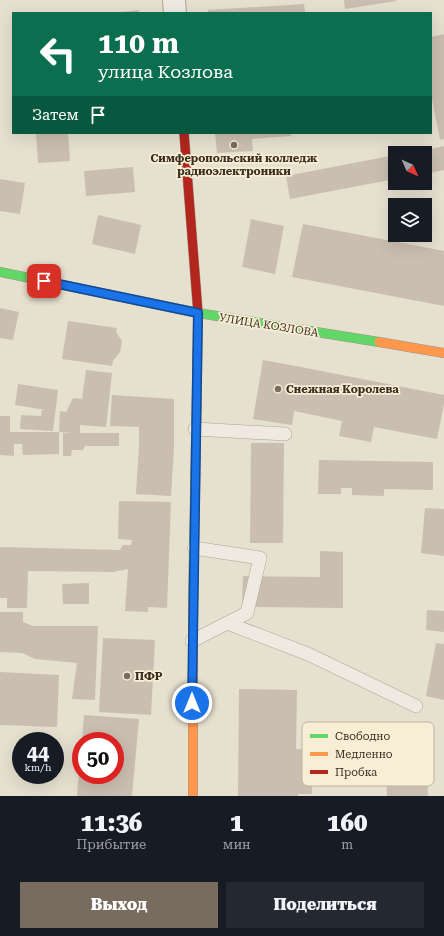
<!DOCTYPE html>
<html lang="ru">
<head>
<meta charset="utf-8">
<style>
  :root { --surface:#171b24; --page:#242831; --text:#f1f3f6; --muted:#9ea1a6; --accent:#776c5d }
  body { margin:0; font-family:"Roboto Serif",serif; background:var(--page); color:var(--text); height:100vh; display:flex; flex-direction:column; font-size:15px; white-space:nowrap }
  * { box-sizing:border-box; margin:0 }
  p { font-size:13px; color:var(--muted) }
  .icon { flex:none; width:22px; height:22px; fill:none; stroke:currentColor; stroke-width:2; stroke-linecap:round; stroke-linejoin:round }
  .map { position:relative; height:796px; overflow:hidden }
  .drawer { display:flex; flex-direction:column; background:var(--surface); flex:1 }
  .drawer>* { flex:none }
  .banner { position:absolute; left:12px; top:12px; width:420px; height:122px; border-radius:0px; box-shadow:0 4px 16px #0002; background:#0b6e4f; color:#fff; overflow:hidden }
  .needle { width:26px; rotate:135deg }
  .fabs { position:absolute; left:388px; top:146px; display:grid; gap:8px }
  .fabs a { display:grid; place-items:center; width:44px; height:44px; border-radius:0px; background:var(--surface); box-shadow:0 4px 16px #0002; font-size:20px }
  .speed { position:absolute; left:12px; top:732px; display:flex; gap:8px; font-size:20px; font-weight:700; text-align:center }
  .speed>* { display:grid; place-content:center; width:52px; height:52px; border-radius:50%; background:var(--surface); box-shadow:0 4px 16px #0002; line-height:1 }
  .speed small { font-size:10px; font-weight:400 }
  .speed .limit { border:6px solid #d22; background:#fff; color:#111 }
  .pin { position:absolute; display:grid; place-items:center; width:34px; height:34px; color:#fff; margin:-17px; border-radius:8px; box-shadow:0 2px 6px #0006 }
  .me { position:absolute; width:44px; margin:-22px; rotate:0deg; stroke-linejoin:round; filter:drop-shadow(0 0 3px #0008) }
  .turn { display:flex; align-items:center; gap:14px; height:84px; padding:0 20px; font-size:18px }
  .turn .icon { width:52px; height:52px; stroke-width:2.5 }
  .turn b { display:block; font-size:28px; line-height:34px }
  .then { display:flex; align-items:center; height:38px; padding:0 20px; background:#0003; gap:8px; font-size:15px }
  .eta { display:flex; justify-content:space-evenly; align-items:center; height:68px; text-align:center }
  .eta b { font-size:24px; font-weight:800; line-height:28px }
  .action { display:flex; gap:8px; margin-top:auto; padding:8px 20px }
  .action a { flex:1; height:46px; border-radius:0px; background:var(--accent); color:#fff; font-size:16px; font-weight:800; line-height:46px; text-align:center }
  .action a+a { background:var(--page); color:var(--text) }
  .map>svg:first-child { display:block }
  .building { fill:#cabeb0 }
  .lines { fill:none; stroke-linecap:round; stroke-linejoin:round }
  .lane-casing { stroke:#aca597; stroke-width:14 }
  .street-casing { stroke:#aca597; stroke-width:24 }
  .fast-casing { stroke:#9b9488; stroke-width:10 }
  .slow-casing { stroke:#9b9488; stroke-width:10 }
  .jam-casing { stroke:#9b9488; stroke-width:10 }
  .lane { stroke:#eeeae1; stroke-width:13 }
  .street { stroke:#eeeae1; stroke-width:22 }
  .fast { stroke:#63d668; stroke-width:9 }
  .slow { stroke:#ff974d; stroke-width:9 }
  .jam { stroke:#b3261e; stroke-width:9 }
  .route-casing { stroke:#114b97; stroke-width:10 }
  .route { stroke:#1a73e8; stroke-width:7 }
  .poi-dot { fill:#776c5d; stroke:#f7eed5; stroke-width:1.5 }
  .labels { text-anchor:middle; stroke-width:3.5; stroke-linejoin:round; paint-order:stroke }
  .poi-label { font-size:11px; font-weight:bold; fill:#3b2d1f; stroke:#f7eed5; text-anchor:start }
  .street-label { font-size:11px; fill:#3b2d1f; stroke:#f7eed5 }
  .key { fill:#f7eed5; stroke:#bfb49e; stroke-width:1 }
  .key-label { font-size:11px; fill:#3b2d1f }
</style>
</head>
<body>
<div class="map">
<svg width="444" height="796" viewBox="0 0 444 796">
  <rect width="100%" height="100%" fill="#e6e0cf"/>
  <path class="building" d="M344,0H396V1L345,9Z
    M304,4L305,13H208V10Z
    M139,10V13H122V12Z
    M444,34V139L440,140L431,94V37Z
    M36,133H68L70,161L38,163Z
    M215,133H291V136L252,139L253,151L217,153Z
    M444,146V170L425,174V153H411Z
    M395,155V179L290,199L286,176Z
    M133,167L135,192L86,196L84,171Z
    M0,179L25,183L20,214L0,211Z
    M98,215L141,225L135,254L92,244Z
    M251,219L284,226L275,274L242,267Z
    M303,224L444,251V306L292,277Z
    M0,308L19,312L13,340L0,338Z
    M68,321L117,328L116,332L122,341L121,347L120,352L113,361L112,366L62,359Z
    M263,360L301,367L444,395V404L437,439L374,427L371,442L339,436L342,421L294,411L292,425L253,419Z
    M86,370L112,373L106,427L80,425V433H119V446H85L83,450H72L71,456H63V433H74L59,432L60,411L66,412L73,398L82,399Z
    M18,384L58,390L53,431L20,429L21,415L41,416L42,410H46L15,405Z
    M112,395L174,399V448L171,496L136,494L139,446V427L110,426Z
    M0,416H10V432H59V454L23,455L22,444H14V456L0,455Z
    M251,443H284L283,543H250Z
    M319,460L433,462V490L384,489V496L352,495V488H341V494H318Z
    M119,501L171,502L167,608L148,607V612L125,611L128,569L113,572L28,571L27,608H7V598H0V547L120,550L123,545H131L132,540L118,539Z
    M425,508L444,509V556L421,553Z
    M320,551L343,552V608L242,607L243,576L320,577Z
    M89,583V604H63L62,584Z
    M427,610L444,611V632L426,630Z
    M0,612H23V622L33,626H98L95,700L72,699L77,663L35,659L22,653L0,652Z
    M103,638L155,640L151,715L99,712Z
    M436,643L444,644V700L426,696Z
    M0,672L59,675L57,727L0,725Z
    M239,689L297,690L296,749H313L312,794H298V796H238Z
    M84,715L139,719L132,796H77L80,760H81V775H115V741H82Z
    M427,767L428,796H387L386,769Z"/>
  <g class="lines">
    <g class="lane-casing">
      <path id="lane" d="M195,429L285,434
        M227,623L308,654L416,706
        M192,641L247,613L260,558L194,548"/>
    </g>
    <g class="street-casing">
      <path id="street" d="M174,0L175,13"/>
    </g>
    <g class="fast-casing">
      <path id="fast" d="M0,272L198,313L379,342
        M193,602L197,382"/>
    </g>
    <g class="slow-casing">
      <path id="slow" d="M379,342L444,353
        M193,602V796"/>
    </g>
    <g class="jam-casing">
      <path id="jam" d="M184,133L198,313L197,382"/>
    </g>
    <use href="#lane" class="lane"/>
    <use href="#street" class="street"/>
    <use href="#fast" class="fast"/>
    <use href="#slow" class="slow"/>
    <use href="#jam" class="jam"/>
  </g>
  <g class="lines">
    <g class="route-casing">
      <path id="route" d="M44,281L198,313L192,703"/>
    </g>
    <use href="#route" class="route"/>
  </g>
  <g class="poi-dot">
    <circle cx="234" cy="145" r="4"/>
    <circle cx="278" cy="389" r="4"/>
    <circle cx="127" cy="676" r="4"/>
  </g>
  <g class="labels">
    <g class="poi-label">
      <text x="234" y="162" text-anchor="middle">Симферопольский колледж<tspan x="234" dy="13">радиоэлектроники</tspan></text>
      <text x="286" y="393">Снежная Королева</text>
      <text x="135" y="680">ПФР</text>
    </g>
    <g class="street-label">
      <text transform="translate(269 325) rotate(9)" y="4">УЛИЦА КОЗЛОВА</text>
    </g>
  </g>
  <rect x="302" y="722" width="132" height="64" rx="6" class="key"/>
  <rect x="310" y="734" width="18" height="4" fill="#63d668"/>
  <rect x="310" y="752" width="18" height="4" fill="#ff974d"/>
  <rect x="310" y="770" width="18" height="4" fill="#b3261e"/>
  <g class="key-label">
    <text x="335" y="740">Свободно</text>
    <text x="335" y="758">Медленно</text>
    <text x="335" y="776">Пробка</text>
  </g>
</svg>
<div class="fabs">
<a><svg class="needle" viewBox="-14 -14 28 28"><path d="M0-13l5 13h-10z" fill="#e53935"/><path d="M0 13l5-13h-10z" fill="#9ea1a6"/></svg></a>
<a><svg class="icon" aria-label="layers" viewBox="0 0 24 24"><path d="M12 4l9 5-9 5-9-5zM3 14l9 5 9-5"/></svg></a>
</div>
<div class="speed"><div>44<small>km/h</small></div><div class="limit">50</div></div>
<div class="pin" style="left:44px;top:281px;background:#d93025"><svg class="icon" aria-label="arrive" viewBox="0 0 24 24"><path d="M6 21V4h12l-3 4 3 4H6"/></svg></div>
<svg class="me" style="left:192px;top:703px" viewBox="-20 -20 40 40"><circle r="17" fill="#1a73e8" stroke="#fff" stroke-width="3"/><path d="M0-11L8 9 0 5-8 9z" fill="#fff"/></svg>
<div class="banner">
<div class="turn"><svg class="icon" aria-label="left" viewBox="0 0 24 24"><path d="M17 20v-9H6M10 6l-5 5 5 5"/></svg><div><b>110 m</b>улица Козлова</div></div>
<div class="then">Затем<svg class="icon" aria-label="arrive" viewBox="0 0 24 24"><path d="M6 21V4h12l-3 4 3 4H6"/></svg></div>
</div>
</div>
<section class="drawer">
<div class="eta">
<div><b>11:36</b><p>Прибытие</p></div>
<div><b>1</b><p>мин</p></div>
<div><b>160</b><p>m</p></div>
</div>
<div class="action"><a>Выход</a><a>Поделиться</a></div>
</section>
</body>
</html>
